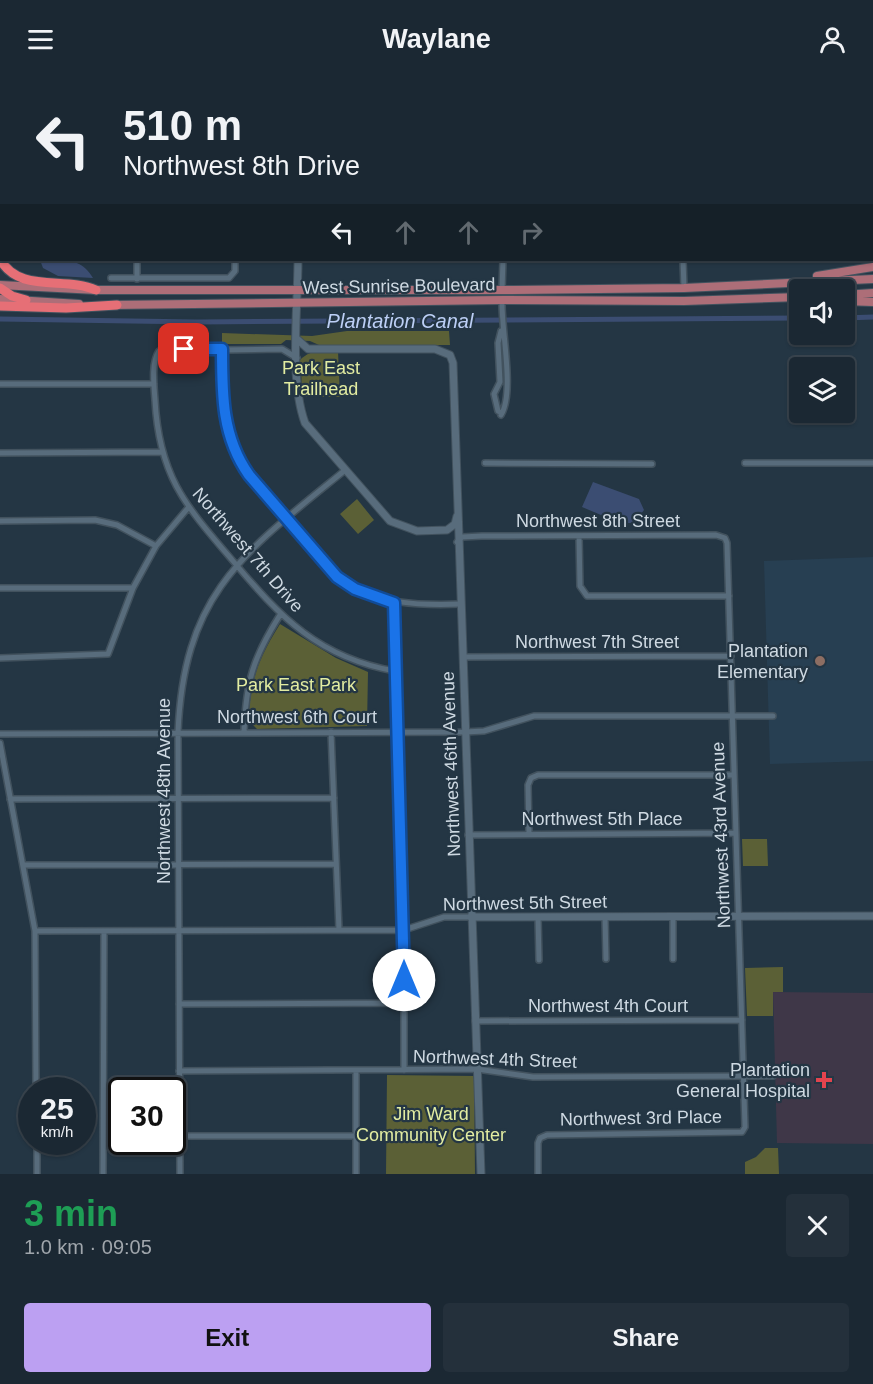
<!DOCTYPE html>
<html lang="en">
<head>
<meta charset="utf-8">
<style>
  :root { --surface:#1b2833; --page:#24303b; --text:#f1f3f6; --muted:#a0a6ac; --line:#39444e; --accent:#bca0f2 }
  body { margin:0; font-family:Helvetica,sans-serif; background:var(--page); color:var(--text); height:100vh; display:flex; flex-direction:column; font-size:22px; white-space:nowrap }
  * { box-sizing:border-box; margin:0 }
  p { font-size:20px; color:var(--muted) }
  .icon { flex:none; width:33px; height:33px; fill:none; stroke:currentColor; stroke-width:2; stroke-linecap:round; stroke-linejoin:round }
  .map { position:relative; height:1096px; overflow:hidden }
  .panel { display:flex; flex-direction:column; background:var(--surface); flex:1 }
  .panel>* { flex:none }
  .guide { position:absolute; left:0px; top:0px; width:873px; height:183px; box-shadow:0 2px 4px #0004,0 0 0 2px var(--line); background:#1b2833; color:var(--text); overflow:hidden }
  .fabs { position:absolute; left:789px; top:201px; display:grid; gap:12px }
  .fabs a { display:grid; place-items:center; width:66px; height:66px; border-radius:6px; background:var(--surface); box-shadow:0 2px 4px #0004,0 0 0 2px var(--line); font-size:30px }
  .speed { position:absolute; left:18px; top:999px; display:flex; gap:12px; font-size:30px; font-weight:700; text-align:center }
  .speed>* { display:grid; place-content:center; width:78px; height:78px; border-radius:50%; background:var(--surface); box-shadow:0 2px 4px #0004,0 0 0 2px var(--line); line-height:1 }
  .speed small { font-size:15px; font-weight:400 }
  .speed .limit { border:3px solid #111; border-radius:9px; background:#fff; color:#111 }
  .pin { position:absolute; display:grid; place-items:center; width:51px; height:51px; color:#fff; margin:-26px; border-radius:12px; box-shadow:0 3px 9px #0006 }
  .me { position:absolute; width:66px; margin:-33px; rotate:0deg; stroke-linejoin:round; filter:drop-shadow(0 0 4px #0008) }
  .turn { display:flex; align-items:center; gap:21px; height:126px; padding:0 24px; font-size:27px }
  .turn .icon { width:78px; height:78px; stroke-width:2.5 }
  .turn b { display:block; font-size:42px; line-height:51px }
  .lanes { display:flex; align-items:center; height:57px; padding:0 24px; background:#0003; justify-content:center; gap:30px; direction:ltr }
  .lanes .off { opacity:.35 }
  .round { display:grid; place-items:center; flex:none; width:63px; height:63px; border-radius:6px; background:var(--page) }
  .summary { display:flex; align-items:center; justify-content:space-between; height:102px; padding:0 24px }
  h1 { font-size:36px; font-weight:700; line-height:45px; color:#1e9e55 }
  .button { display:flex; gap:12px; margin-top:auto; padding:12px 24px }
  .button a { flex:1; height:69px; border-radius:6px; background:var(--accent); color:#111; font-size:24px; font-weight:700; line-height:69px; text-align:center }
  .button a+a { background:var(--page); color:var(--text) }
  header { display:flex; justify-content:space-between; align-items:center; height:78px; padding:0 24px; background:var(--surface); font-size:27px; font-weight:700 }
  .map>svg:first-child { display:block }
  .built { fill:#273f52 }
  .medical { fill:#3f3748 }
  .green { fill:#5b6036 }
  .water { fill:#3b4d72 }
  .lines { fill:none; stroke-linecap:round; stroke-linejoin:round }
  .canal { stroke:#3b4d72; stroke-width:5 }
  .minor-casing { stroke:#42525e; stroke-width:8 }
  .tertiary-casing { stroke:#42525e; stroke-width:9 }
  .primary-casing { stroke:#42525e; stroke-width:10 }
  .motorway-casing { stroke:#42525e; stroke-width:11 }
  .minor { stroke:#586c7c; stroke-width:5 }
  .tertiary { stroke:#586c7c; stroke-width:7 }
  .primary { stroke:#ad6e78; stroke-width:8 }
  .motorway { stroke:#e66f76; stroke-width:9 }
  .route-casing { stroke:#114b97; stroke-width:15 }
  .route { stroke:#1a73e8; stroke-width:10 }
  .education-dot { fill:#8d6e63; stroke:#243644; stroke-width:2 }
  .health-dot { fill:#e0444e; stroke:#243644; stroke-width:2 }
  .labels { text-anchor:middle; stroke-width:4.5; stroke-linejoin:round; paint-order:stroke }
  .street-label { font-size:18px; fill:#ced9e2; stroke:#243644 }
  .park-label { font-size:18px; fill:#e2eca1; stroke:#243644 }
  .poi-label { font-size:18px; fill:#ced9e2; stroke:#243644; text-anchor:end }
  .water-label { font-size:20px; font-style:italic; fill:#bccff5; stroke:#243644 }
</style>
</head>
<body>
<header><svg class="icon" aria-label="menu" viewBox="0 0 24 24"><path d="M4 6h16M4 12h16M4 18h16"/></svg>Waylane<svg class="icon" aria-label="person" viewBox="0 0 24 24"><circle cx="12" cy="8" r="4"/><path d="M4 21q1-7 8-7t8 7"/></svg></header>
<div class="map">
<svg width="873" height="1096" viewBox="0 0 873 1096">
  <rect width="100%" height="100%" fill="#243644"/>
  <path class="built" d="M873,479V683L770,686L764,483Z"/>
  <path class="medical" d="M773,914L873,915V1066L777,1065Z"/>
  <path class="green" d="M347,253H449L450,267H319L310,263L286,262L281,266H222V255L312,258Z
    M338,273L340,319H302L301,289L297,286C308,270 321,274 338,273Z
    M357,421L374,442L358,456L340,436Z
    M280,546L336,580L368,594L367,648L257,651L248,642C252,599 257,583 280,546Z
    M767,761L768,788H743L742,761Z
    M783,889V914H773V938H747L745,890Z
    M387,997L474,998L475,1096H386Z
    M765,1070H778L779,1096H745V1084L756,1079Z"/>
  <path class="water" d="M40,182C62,181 81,179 93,200L58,198L43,190Z
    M593,404L639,421L644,432L634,445H620L582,429Z"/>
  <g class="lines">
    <path class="canal" d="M338,0V2
      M844,240L873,239
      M0,241L197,244L800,240"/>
    <g class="minor-casing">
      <path id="minor" d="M22,0V2
        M384,0V2
        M442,0V2
        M498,0V2
        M724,0L726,2
        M555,2V0
        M651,2L652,0
        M856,2L858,0
        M872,25H873
        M137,182V201
        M683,182L684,210
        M111,200H229L235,193V182
        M502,212L503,182
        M501,253L498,265L500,304L494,316L498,333L502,335
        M222,271C223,298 220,327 227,353C235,383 256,406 276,429C341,506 354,530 461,526
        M297,280L282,271L159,273C151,285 154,308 155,322C159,399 186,428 233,483C280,539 319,580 395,593
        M0,306H154
        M501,337C515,314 501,252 502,222
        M0,375L162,374
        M485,385L652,386
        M745,385H873
        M0,443L95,442L117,447L156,468
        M579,458L580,508L587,518H729
        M457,464L462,459L482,458L716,457L725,460L727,465L745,1049L742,1054L547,1057L540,1060L538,1065V1096
        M0,510H133
        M394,525L404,852V992
        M463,579L731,578
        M0,580L108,576L133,510L156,468L188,430
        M244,654C246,603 253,580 280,537
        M331,654L339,852
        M0,656L465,654L484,653L534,638H773
        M0,665L35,853L36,1012
        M10,721L334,720
        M529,756L528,707L531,700L538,697H734
        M468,757L736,755
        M23,787L336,786
        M538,839L539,882
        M605,839L606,881
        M673,839V881
        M35,853L404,852L444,839H471
        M179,926L404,925
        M475,943L742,942
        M179,993L477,991L533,999L773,998
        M179,1058H356
        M37,1064V1096
        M103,1096L104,853
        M180,1096L178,654C184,515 243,475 344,393
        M356,1096V992"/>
    </g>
    <g class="tertiary-casing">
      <path id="tertiary" d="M297,0V2
        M298,182C298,229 289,301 305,345L390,443L417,453L447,452L455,446L457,438
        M297,261L308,271H435L450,277L453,285L481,1096
        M471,839L873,838"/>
    </g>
    <g class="primary-casing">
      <path id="primary" d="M817,198L873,189
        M0,207L96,212H513L684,210L873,201
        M844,217L873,215
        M0,221L79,226
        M844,223L873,224
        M110,227L502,222L684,223L800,219"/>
    </g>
    <g class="motorway-casing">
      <path id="motorway" d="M0,181C19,216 65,198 96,212
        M0,210L12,218L26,222
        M0,228L66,230L117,227"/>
    </g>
    <use href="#minor" class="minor"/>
    <use href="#tertiary" class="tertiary"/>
    <use href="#primary" class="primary"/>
    <use href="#motorway" class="motorway"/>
  </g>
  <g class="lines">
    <g class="route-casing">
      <path id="route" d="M184,271H222C222,317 222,359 249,397L337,499L355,511L394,525L404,902"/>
    </g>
    <use href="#route" class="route"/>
  </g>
  <circle class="education-dot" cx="820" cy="583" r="6"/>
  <path class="health-dot" d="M821 993h6v6h6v6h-6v6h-6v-6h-6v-6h6z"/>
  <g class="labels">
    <g class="street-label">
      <text transform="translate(399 208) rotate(-1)" y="6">West Sunrise Boulevard</text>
      <text x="598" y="449">Northwest 8th Street</text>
      <text transform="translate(248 472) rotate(49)" y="6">Northwest 7th Drive</text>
      <text x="597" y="570">Northwest 7th Street</text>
      <text x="297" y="645">Northwest 6th Court</text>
      <text transform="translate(451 686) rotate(-92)" y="6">Northwest 46th Avenue</text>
      <text transform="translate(164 713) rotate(-90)" y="6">Northwest 48th Avenue</text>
      <text x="602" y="747">Northwest 5th Place</text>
      <text transform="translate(721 757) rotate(-92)" y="6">Northwest 43rd Avenue</text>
      <text transform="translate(525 825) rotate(-1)" y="6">Northwest 5th Street</text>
      <text x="608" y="934">Northwest 4th Court</text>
      <text transform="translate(495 981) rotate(2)" y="6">Northwest 4th Street</text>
      <text transform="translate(641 1040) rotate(-1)" y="6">Northwest 3rd Place</text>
    </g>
    <g class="park-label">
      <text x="321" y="296">Park East<tspan x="321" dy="21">Trailhead</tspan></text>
      <text x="296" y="613">Park East Park</text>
      <text x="431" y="1042">Jim Ward<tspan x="431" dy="21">Community Center</tspan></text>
    </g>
    <g class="poi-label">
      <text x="808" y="579">Plantation<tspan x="808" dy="21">Elementary</tspan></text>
      <text x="810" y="998">Plantation<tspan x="810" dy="21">General Hospital</tspan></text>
    </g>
    <g class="water-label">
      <text x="400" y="250">Plantation Canal</text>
    </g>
  </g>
</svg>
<div class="fabs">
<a><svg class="icon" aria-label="sound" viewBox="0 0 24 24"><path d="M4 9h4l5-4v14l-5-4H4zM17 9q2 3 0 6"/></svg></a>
<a><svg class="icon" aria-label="layers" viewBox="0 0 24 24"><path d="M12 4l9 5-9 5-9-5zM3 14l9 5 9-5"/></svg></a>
</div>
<div class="speed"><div>25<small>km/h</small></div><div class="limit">30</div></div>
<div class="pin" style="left:184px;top:271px;background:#d93025"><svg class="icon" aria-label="arrive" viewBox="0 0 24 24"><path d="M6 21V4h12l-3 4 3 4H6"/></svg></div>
<svg class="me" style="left:404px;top:902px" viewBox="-20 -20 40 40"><circle r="19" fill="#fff"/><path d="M0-13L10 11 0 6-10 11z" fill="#1a73e8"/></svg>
<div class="guide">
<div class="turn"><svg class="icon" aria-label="left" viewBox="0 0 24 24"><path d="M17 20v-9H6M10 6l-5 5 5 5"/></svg><div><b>510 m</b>Northwest 8th Drive</div></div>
<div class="lanes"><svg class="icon" aria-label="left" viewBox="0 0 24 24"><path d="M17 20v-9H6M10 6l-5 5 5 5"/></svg><svg class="icon off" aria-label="ahead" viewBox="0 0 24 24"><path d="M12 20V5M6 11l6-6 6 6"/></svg><svg class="icon off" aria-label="ahead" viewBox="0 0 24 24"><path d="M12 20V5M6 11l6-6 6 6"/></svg><svg class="icon off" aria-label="right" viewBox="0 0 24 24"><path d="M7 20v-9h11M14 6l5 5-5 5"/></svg></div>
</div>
</div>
<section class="panel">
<div class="summary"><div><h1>3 min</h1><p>1.0 km · 09:05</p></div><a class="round"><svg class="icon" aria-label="close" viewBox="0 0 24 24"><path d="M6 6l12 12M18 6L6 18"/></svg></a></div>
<div class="button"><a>Exit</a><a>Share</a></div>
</section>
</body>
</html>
